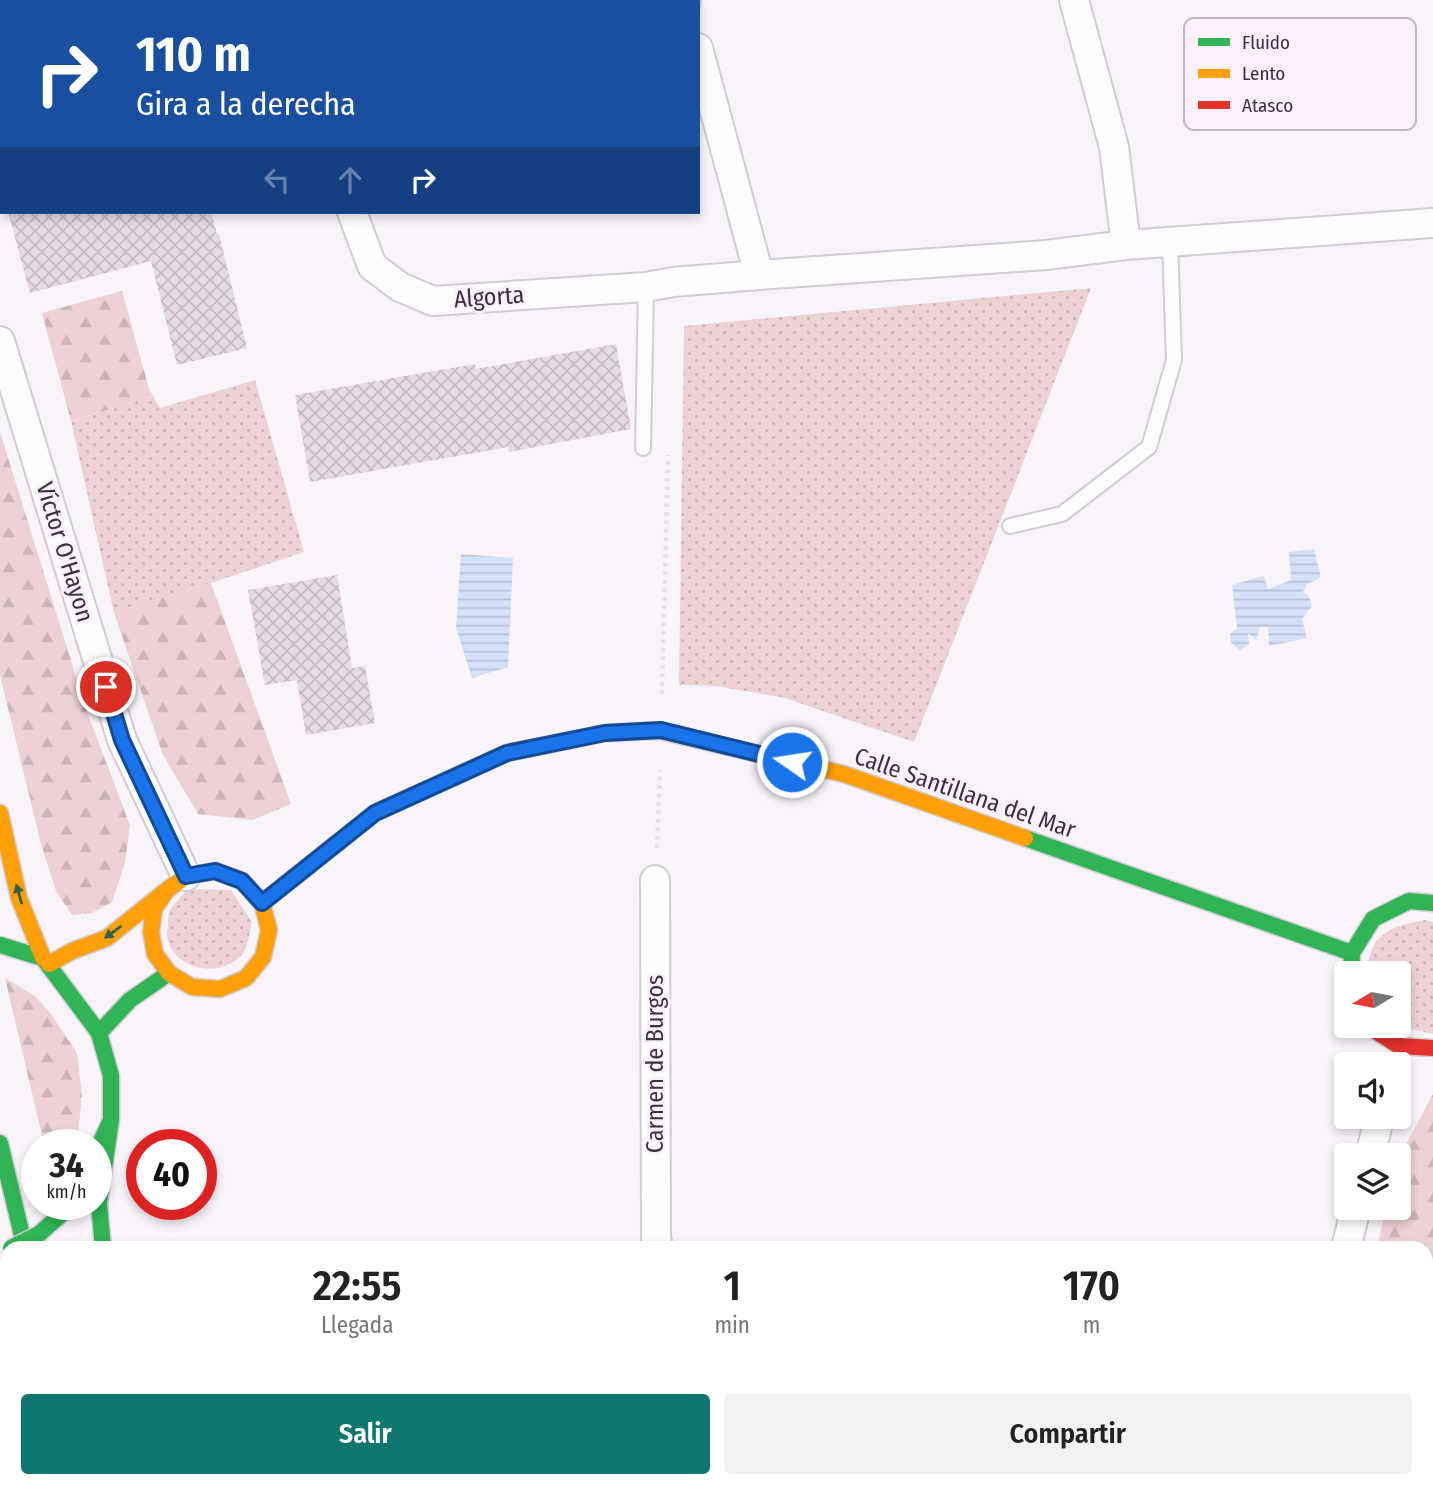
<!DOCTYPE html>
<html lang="es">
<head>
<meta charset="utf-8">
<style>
  :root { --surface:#fff; --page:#f2f2f2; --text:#222; --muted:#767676; --accent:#0f766e }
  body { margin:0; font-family:"Fira Sans Condensed",sans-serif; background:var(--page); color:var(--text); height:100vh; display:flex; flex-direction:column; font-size:26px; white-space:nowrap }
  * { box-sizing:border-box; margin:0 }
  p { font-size:23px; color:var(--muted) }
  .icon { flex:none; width:38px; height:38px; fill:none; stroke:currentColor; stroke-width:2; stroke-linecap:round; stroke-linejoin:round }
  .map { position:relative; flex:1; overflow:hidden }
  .side { position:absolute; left:0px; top:1241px; width:1433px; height:247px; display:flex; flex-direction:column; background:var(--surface); border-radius:21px 21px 0 0; box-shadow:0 4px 10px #0003 }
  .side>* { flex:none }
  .top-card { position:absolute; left:0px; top:0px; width:700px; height:214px; box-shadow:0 4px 10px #0003; background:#1a4fa0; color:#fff; overflow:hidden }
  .needle { width:46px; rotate:260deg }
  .fabs { position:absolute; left:1334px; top:961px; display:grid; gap:14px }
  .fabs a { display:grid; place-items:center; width:77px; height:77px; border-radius:7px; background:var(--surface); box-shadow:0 4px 10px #0003; font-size:35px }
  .speed { position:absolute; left:21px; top:1129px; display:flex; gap:14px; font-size:35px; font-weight:700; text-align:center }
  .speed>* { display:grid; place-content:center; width:91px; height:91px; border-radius:50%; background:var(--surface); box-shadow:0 4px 10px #0003; line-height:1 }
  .speed small { font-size:18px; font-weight:400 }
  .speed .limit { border:10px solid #d22; background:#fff; color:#111 }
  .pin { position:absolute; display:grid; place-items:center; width:60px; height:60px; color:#fff; margin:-30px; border:4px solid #fff; border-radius:50%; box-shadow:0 2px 7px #0007 }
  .me { position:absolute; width:77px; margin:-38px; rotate:283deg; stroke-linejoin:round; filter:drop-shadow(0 0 5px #0008) }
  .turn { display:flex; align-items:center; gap:24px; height:147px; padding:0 21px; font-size:32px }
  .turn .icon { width:91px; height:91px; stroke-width:2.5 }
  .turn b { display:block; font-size:49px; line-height:60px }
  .lanes { display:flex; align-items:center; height:66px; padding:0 21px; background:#0003; justify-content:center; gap:35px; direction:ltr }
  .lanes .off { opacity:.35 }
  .eta { display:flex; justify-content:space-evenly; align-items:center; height:119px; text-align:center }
  .eta b { font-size:42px; font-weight:600; line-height:49px }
  .primary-button { display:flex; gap:14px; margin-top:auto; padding:14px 21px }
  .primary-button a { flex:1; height:80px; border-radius:7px; background:var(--accent); color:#fff; font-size:28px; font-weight:600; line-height:80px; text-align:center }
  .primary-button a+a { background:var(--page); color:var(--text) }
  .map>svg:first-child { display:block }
  .grass { fill:url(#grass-dots) }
  .forest { fill:url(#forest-firs) }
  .water { fill:url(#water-rules) }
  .building { fill:url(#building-cross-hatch) }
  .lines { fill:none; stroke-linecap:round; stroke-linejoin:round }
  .lane-casing { stroke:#d2ccd4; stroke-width:18 }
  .street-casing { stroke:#d2ccd4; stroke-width:32 }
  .fast-casing { stroke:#d2ccd4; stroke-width:19 }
  .slow-casing { stroke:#d2ccd4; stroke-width:19 }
  .jam-casing { stroke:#d2ccd4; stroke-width:19 }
  .path { stroke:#e4e2e4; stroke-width:4.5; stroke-dasharray:3.5 5; stroke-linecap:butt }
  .lane { stroke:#fefdfe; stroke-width:14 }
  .street { stroke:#fefdfe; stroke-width:28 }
  .fast { stroke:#30b455; stroke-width:16 }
  .slow { stroke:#ff9f0a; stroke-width:16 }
  .jam { stroke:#e5322d; stroke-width:16 }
  .fast-bridge-casing { stroke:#d2ccd4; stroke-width:19; stroke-linecap:butt }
  .fast-bridge { stroke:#30b455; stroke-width:16 }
  .oneway { fill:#365f45 }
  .route-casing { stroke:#114b97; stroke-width:18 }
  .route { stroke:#1a73e8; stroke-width:12 }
  .labels { text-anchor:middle; stroke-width:6; stroke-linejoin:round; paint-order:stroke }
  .street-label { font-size:24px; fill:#3a313c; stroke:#faf1fd }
  .key { fill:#faf1fd; stroke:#c0b7c3; stroke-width:2 }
  .key-label { font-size:19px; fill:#3a313c }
</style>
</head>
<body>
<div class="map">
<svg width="1433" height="1487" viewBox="0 0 1433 1487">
  <defs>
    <pattern id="grass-dots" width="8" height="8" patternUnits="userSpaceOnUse" patternTransform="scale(1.75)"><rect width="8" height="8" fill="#edd2d5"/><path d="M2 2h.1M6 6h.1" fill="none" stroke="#ccb5b8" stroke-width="1.8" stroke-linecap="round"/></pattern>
    <pattern id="forest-firs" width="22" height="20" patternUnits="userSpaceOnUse" patternTransform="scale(1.75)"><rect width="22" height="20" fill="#edd2d5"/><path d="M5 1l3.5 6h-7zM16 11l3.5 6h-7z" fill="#ccb5b8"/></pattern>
    <pattern id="water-rules" width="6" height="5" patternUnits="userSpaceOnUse" patternTransform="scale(1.75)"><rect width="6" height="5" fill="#d5e1f9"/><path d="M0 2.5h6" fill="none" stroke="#b8c2d6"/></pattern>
    <pattern id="building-cross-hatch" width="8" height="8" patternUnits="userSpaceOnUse" patternTransform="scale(1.75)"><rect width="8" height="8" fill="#e6dbe2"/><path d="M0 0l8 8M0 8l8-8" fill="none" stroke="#c6bcc3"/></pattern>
  </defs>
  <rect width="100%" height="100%" fill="#f9f4fa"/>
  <path class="grass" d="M1091,288L914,742L785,698L716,686L679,685L684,326Z
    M255,380L304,552L211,583L114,613L71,421L153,396L160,408Z
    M188,889L231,890L252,922C249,931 249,945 243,953C223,979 173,972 167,936C166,933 168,929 168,925C168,920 168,914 170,910C175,902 182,896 188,889Z
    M1426,920L1433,922V1034L1398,1026V973H1365C1368,964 1370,953 1374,945C1386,927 1406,923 1426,920Z"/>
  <path class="forest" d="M122,291L149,389L153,396L71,421L42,313Z
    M0,432L87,712L130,825L125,863L112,902L92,913L72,915L56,891L41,844L0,675Z
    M211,583L291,804L252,820L198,814L163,755L114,613Z
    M5,978L35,996L51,1014L77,1053L82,1095L78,1135L73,1144H44Z
    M1433,1094V1487H1323L1325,1481L1426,1480V1248H1377L1386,1208H1398V1159Z"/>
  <path class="water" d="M1314,549L1321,577L1307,584L1303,592L1309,596L1312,606L1302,619L1307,638L1269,646L1268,627H1260L1256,640L1248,633L1249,644L1240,650L1231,643L1230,634L1237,628L1232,585L1264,576L1268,589L1291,580L1289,552Z
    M461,554L513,558L508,667L472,678L456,628Z"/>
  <path class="building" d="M8,212H211L217,234H219L247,348L177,365L151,261L30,293Z
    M616,344L631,429L509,452L508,447L310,482L295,395L475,364L476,369Z
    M337,575L352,668L365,666L375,723L306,735L297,680L265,685L248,590Z"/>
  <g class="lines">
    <g class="lane-casing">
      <path id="lane" d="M643,448L646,287
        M1010,526L1062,514L1149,447L1174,360L1170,242"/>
    </g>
    <g class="street-casing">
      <path id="street" d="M292,0L293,2
        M685,0L686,2
        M1074,0L1114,147L1126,245
        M698,48L759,275
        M352,212L372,266L400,287L433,301L646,287L673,282L759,275L1046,255L1126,245L1433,223
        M0,341L122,740L186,876
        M655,880L656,1237L658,1248
        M1370,1155L1380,1116
        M1346,1248L1356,1208
        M670,1480L671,1487"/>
    </g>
    <g class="fast-casing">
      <path id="fast" d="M1025,838L1352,953
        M262,903L375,813L507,753L605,733L650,731
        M0,945L43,958L99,1033L111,1076V1120L97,1150
        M1351,973L1352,953L1373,919L1409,901L1433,903
        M99,1033L130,1000L169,973
        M0,1143L25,1248
        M103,1248L99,1203L111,1120
        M83,1480L85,1487
        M152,1480L154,1487"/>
    </g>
    <g class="slow-casing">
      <path id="slow" d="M650,731H661L844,774L1025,838
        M0,813L19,898L43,958
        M49,964L72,951L107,938L167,890L186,876L215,871L242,881L262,903L269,930L263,957L246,978L220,989L192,987L169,973L155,954L151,932L154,909L167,890"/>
    </g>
    <g class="jam-casing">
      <path id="jam" d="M1368,1026L1399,1046L1433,1048"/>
    </g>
    <path class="path" d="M662,694L668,455
      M657,848L660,770"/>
    <use href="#lane" class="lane"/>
    <use href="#street" class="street"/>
    <use href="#fast" class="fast"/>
    <use href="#slow" class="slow"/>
    <use href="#jam" class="jam"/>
    <g class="fast-bridge-casing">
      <path id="fast-bridge" d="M11,1248L39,1234L72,1205"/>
    </g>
    <use href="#fast-bridge" class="fast-bridge"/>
  </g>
  <defs><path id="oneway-solid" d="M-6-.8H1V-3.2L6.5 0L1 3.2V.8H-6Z" transform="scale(1.75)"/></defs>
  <g class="oneway">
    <use href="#oneway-solid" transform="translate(19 894) rotate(-106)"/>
    <use href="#oneway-solid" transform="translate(113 932) rotate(144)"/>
  </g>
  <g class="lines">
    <g class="route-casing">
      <path id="route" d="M106,687L122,740L186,876L215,871L242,881L262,903L375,813L507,753L605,733L661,730L792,762"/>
    </g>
    <use href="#route" class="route"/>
  </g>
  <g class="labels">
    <g class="street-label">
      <text transform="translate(489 297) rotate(-4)" y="8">Algorta</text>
      <text transform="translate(65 552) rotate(73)" y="8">Víctor O'Hayon</text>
      <text transform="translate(965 793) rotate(19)" y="8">Calle Santillana del Mar</text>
      <text transform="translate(655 1064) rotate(-90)" y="8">Carmen de Burgos</text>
    </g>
  </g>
  <rect x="1184" y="18" width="232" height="112" rx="10" class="key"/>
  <rect x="1198" y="38" width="32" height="8" fill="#30b455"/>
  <rect x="1198" y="69" width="32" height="9" fill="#ff9f0a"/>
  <rect x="1198" y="101" width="32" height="8" fill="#e5322d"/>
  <g class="key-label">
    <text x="1242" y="49">Fluido</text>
    <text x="1242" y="80">Lento</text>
    <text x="1242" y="112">Atasco</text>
  </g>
</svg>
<div class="fabs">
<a><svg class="needle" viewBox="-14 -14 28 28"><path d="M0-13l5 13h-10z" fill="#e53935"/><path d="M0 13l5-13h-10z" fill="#767676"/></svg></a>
<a><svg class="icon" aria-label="sound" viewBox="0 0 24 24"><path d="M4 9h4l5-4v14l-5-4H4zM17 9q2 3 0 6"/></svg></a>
<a><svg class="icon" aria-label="layers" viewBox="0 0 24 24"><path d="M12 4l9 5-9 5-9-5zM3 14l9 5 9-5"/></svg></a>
</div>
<div class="speed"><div>34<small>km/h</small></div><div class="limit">40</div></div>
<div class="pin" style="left:106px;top:687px;background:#d93025"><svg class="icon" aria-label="arrive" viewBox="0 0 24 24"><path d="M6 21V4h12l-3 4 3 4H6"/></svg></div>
<svg class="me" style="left:792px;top:762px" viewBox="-20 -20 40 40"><circle r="17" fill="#1a73e8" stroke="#fff" stroke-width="3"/><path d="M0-11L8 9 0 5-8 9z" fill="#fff"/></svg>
<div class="top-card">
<div class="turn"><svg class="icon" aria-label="right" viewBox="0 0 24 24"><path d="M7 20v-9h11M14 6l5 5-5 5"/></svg><div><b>110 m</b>Gira a la derecha</div></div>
<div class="lanes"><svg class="icon off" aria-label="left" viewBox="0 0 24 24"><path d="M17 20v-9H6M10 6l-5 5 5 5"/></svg><svg class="icon off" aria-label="ahead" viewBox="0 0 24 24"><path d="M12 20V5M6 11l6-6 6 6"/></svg><svg class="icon" aria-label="right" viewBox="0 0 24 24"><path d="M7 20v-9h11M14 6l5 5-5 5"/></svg></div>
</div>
<section class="side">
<div class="eta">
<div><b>22:55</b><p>Llegada</p></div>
<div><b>1</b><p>min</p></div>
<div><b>170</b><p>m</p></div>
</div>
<div class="primary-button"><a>Salir</a><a>Compartir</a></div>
</section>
</div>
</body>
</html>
